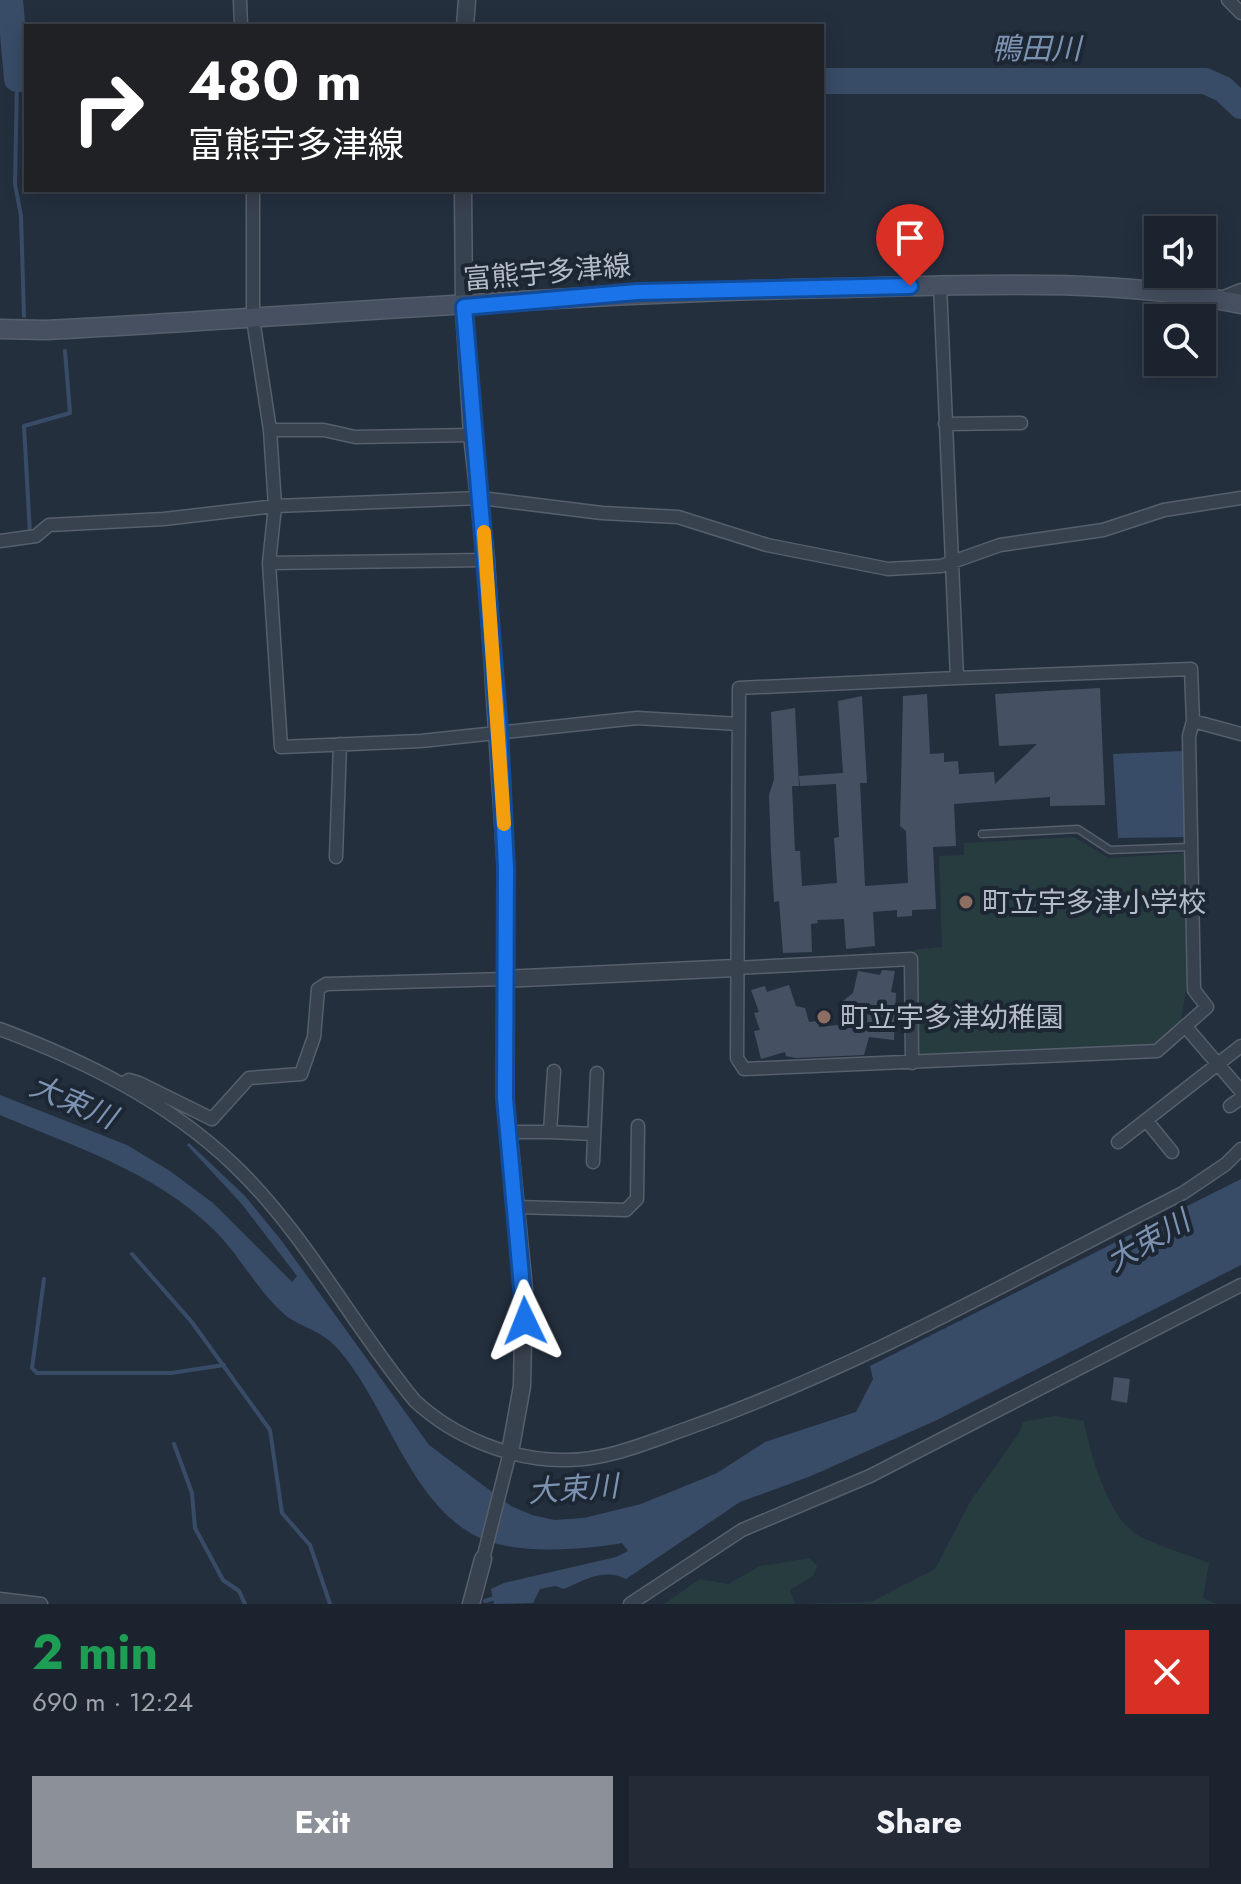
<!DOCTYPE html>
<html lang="en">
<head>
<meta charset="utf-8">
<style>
  :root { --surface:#1b232e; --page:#242b36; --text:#f1f3f6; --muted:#a0a4aa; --line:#39404a; --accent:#8c9099 }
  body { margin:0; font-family:Jost,"Noto Sans JP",sans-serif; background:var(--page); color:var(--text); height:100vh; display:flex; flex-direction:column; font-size:30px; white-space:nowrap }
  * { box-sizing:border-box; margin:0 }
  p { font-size:26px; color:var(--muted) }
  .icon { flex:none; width:44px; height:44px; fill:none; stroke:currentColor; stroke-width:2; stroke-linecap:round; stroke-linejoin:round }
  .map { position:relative; height:1604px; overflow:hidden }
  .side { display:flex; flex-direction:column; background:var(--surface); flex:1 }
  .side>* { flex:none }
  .top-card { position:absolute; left:24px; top:24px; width:800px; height:168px; border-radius:0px; box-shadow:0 4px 20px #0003,0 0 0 2px var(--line); background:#202124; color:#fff; overflow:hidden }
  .tools { position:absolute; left:1144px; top:216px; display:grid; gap:16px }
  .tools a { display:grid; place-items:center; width:72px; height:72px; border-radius:0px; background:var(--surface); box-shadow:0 4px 20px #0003,0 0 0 2px var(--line); font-size:40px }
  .pin { position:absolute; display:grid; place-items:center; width:68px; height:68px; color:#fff; margin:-82px -34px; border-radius:50% 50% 50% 0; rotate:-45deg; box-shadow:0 0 8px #0007 }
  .pin .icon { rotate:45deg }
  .me { position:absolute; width:88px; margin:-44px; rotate:358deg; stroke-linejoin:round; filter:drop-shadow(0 0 6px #0008) }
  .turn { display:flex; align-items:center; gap:28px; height:168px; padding:0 32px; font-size:36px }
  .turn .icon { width:104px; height:104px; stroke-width:2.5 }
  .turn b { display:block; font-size:56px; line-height:68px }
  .round { display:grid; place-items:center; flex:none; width:84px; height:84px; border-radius:0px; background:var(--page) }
  .headline { display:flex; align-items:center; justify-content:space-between; height:136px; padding:0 32px }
  h1 { font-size:48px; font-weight:700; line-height:60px; color:#1e9e55 }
  .primary-button { display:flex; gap:16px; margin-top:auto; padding:16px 32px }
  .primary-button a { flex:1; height:92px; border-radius:0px; background:var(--accent); color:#fff; font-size:32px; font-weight:700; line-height:92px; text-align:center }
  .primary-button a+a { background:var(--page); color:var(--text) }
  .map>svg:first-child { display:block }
  .green { fill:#263c3f }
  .water { fill:#394c67 }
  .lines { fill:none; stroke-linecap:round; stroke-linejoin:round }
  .stream { stroke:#394c67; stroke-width:4 }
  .river { stroke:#394c67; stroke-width:26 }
  .building { fill:#455162 }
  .service-casing { stroke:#565f6c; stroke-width:9 }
  .minor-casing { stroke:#565f6c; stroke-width:15 }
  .tertiary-casing { stroke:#565f6c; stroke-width:19 }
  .secondary-casing { stroke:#565f6c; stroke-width:21 }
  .service { stroke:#38414e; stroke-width:6 }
  .minor { stroke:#38414e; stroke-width:12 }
  .tertiary { stroke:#38414e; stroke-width:16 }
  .secondary { stroke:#465061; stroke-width:18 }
  .route-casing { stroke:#114b97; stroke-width:20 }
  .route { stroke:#1a73e8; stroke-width:14 }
  .slow { stroke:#f59e0b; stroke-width:14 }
  .education-dot { fill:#8d6e63; stroke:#1d2633; stroke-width:3 }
  .labels { text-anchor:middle; stroke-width:8; stroke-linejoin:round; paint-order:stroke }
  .street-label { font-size:28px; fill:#b4bcc9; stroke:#1d2633 }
  .poi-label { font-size:28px; fill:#b4bcc9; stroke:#1d2633; text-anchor:start }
  .water-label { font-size:30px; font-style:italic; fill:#7c92b1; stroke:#1d2633 }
</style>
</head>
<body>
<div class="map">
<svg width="1241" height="1604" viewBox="0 0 1241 1604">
  <rect width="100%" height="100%" fill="#242f3e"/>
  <path class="green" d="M1074,837L1109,858L1185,853L1186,992L1180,1024L1155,1044L918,1057L913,950L942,947L939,856L964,855V843Z
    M1054,1416L1084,1421C1090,1453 1108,1519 1139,1536C1161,1547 1186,1554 1209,1563L1203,1598L1217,1604H664L700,1579L728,1584L760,1566L810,1558L817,1566L813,1576L790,1590L795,1604L871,1602L935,1569L970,1502L1019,1433L1023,1422Z"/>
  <path class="water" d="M1183,751L1185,837L1118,838L1113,754Z
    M0,1095L127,1145L170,1171L213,1203L292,1282L297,1276L241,1203L187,1145L189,1143L245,1196L281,1240L429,1445L511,1506L532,1515L554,1520L584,1518L641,1504L717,1473L765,1442L856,1412L873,1379L870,1366L1241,1179V1265L937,1420L811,1476L740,1502L626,1579C604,1568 585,1580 564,1589L555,1586L540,1589L533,1603L494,1604L491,1589L504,1583L616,1557L628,1551L622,1543C584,1550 513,1555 478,1537C410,1504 386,1403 338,1349C318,1327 299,1328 283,1313C256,1289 239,1254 213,1229C155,1172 73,1146 0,1115Z"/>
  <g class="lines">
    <path class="stream" d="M17,79L15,184L21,216L24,316
      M30,534L24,426L70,413L65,351
      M132,1254L191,1321L270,1430L282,1513L310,1545L330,1604
      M44,1279L32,1368L37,1373H171L224,1365
      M174,1444L192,1493L195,1528L223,1580L239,1591L245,1604
      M485,1601L498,1597"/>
    <path class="river" d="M10,0L17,79H26
      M822,81H1205L1223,89L1241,106"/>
  </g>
  <path class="building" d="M1100,688L1105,805L1050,806V797L954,804L956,846L933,847L936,909L912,910V916L897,917V910L873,912L875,946L846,949L844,919L817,920L818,923L811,924L812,952L783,953L779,901L774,902L771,853L769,795L774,779L771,712L795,708L799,786H792L795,851H800L802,886L837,883L834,838L839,837L836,784L800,786L799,776L843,773L838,701L862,696L867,783H860L865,886L908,883L906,831L900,826L903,696L927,694L930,754L944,753V762L958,761L959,774L994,772L995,784L1037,744L999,746L995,694Z
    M882,970L895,971L891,992L896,993L894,1040L869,1037L864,1055L796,1058L786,1056L785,1052L761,1059L754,1031L760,1030L754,1013L759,1012L751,990L765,986L767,992L789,985L796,1006L805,1008L809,1022L818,1021L819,1027L838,1025L843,1001L853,993L858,971L880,975Z
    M1114,1377L1130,1379L1127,1403L1111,1400Z"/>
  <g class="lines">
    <g class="service-casing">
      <path id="service" d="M982,834L1078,829L1110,850L1190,847"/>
    </g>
    <g class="minor-casing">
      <path id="minor" d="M240,0L241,26
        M1228,0L1241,13
        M253,190V319L270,430L275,506L269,563L281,747L421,741L637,718L739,724
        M940,285L957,678L1191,669L1193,721L1241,734
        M1219,299L1241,290
        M945,424L1021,423
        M270,430H324L355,437L472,435
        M0,541L36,536L49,525L164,519L275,506L481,498L602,513L678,517L767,545L888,569L941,566L1000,545L1103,530L1164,510L1241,498
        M269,563L486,560
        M957,678L739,688L737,1058L744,1069L1157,1051L1207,1007L1194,990L1189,736L1193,721
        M336,857L340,744
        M735,968L911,959L912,1063
        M1185,1026L1241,1091
        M0,1029C85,1061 167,1101 234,1165C306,1234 352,1325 415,1401C454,1437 510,1460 563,1460C607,1461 651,1441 691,1427C862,1366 1021,1275 1183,1193L1226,1164L1241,1149
        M124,1083L129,1080L139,1083L212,1119L249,1078L301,1074L314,1037L318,989L326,984L505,979
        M1230,1106L1241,1098
        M1146,1120L1172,1152
        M507,1132H550L554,1071
        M550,1132L594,1134
        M1118,1142L1241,1046
        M593,1162L597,1073
        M515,1207L626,1210L637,1199L638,1126
        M483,1559L510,1452
        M0,1599L41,1604
        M630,1604L742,1530L870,1476L1241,1285"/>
    </g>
    <g class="tertiary-casing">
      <path id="tertiary" d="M465,26L467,0
        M463,190L464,307L472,435L486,560L506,868L505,1098L524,1289L522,1386L510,1452
        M505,979L735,968
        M471,1604L483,1559"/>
    </g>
    <g class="secondary-casing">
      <path id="secondary" d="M0,329L46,330C310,316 573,293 837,288C972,285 1108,277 1241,304"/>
    </g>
    <use href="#service" class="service"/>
    <use href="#minor" class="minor"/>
    <use href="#tertiary" class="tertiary"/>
    <use href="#secondary" class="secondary"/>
  </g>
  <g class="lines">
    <g class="route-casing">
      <path id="route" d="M525,1321L505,1098L506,868L499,730L464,307L637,292L910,286"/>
    </g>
    <use href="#route" class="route"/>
    <path class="slow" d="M484,532L504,824"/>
  </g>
  <g class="education-dot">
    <circle cx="966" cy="902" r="8"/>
    <circle cx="824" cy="1017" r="8"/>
  </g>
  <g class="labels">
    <g class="street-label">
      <text transform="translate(547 272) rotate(-5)" y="10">富熊宇多津線</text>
    </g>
    <g class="poi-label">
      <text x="982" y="912">町立宇多津小学校</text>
      <text x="840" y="1027">町立宇多津幼稚園</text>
    </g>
    <g class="water-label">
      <text x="1036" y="59">鴨田川</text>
      <text transform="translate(73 1102) rotate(23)" y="10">大束川</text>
      <text transform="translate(1148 1241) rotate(-30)" y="10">大束川</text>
      <text transform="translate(573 1489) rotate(-4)" y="10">大束川</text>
    </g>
  </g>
</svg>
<div class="tools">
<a><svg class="icon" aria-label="sound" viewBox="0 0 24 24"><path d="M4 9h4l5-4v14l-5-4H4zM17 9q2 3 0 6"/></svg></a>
<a><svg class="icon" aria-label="search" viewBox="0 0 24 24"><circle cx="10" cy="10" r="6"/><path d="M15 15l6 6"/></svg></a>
</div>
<div class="pin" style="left:910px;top:286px;background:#d93025"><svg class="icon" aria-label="arrive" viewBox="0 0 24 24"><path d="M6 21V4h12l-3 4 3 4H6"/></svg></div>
<svg class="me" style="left:525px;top:1321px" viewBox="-20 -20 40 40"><path d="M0-17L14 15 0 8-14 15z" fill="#1a73e8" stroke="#fff" stroke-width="4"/></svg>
<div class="top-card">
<div class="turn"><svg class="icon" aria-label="right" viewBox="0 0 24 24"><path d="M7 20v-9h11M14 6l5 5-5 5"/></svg><div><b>480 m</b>富熊宇多津線</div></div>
</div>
</div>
<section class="side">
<div class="headline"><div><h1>2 min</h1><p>690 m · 12:24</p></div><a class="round" style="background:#d93025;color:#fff"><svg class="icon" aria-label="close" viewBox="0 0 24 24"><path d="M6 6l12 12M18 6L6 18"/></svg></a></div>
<div class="primary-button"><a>Exit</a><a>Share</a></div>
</section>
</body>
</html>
